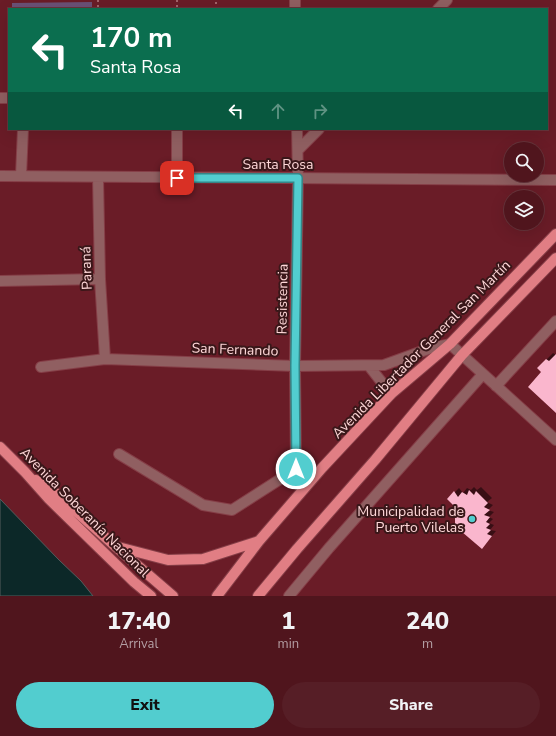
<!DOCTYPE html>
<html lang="en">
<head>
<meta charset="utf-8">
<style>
  :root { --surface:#50151d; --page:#561e26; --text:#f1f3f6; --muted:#b49fa4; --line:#67343b; --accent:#52cdcf }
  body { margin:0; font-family:"Nunito Sans",sans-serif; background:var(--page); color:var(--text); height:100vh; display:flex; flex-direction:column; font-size:15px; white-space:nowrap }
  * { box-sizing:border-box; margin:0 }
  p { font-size:13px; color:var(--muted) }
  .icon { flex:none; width:22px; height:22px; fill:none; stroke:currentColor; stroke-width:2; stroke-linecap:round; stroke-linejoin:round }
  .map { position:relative; height:596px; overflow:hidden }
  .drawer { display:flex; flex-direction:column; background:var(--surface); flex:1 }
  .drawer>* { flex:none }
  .banner { position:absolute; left:8px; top:8px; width:540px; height:122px; border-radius:0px; box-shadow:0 4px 16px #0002,0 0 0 1px var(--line); background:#0b6e4f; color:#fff; overflow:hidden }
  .controls { position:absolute; left:504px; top:142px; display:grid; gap:8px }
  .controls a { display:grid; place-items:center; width:40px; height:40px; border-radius:50%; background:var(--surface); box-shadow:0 4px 16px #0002,0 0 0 1px var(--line); font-size:20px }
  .pin { position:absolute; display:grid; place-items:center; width:34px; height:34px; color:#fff; margin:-17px; border-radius:8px; box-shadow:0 2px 6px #0006 }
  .me { position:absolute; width:44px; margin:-22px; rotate:0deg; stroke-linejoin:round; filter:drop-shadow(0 0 3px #0008) }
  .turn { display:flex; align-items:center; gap:14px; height:84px; padding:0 16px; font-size:18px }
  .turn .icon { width:52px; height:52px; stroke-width:2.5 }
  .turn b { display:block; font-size:28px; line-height:34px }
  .lanes { display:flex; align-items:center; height:38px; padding:0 16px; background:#0003; justify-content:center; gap:20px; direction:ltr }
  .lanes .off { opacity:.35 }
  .eta { display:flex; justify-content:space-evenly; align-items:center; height:68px; text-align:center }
  .eta b { font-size:24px; font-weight:800; line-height:28px }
  .action { display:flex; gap:8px; margin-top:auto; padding:8px 16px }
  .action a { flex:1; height:46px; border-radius:24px; background:var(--accent); color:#111; font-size:16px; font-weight:800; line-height:46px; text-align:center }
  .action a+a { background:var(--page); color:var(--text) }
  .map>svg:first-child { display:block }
  .green { fill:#6b5076 }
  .water { fill:#0c2828; stroke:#555c5d }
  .shadow { fill:#0007 }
  .building { fill:#fab6cd }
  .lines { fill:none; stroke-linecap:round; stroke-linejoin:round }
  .minor-casing { stroke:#853e47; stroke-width:12 }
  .major-casing { stroke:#853e47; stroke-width:12 }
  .path { stroke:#a2636a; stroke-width:2; stroke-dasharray:2 3; stroke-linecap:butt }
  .minor { stroke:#905f61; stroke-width:10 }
  .major { stroke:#e17e84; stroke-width:10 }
  .route-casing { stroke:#358587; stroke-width:10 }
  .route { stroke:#52cdcf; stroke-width:7 }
  .poi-dot { fill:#52cdcf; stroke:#391719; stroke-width:1.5 }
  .labels { text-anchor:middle; stroke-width:4; stroke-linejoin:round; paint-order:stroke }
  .street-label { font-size:14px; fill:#fed7d8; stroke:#391719 }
  .poi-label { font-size:14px; fill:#fed7d8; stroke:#391719; text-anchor:end }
</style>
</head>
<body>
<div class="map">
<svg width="556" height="596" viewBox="0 0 556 596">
  <rect width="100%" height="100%" fill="#6a1c27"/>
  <path class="green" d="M92,2V9H12V3Z"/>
  <path class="water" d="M0,499L59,560L81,581L93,596H0Z"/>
  <path class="shadow" d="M553,353L556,355V412L542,372L538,368Z
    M474,487L477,490L481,487L492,498L487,502L493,505L488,510L494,512L489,517L493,519L489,523L494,525L490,530L496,531L486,543L448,499L459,488L463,493L467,488L471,490Z"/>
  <path class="building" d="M556,354V413L528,387L541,372L537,368L546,359L549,361Z
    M469,490L474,495L476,491L488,503L484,507L490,510L484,515L490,517L486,522L490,524L486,528L491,530L487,534L492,536L482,549L455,526V507L447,499L454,491L458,497L462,492L467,495Z"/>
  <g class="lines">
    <g class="minor-casing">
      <path id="minor" d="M295,0V9
        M438,9L447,0
        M0,98H9
        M298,150L319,129
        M0,176L556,180
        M21,176L23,129
        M98,177L100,279L105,359
        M177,178V129
        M0,281L100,279
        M369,366L391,394
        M41,367L105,359L295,366L384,365L431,348L450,344L556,440
        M496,386L556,321
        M119,454L203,505L232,510L296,469L295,366L298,178L297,129
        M289,596L329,548L483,374"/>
    </g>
    <g class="major-casing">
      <path id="major" d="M0,447L25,472L49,499L134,582L151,596
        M36,480L53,491L115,546L173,596
        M118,547L168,560L203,559L259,541
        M217,596L259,541L322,468L391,394L450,344L556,234
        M258,596L297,549L375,460L462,355L556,258"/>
    </g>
    <path class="path" d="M98,0V9
      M177,0V9
      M216,9V0"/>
    <use href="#minor" class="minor"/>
    <use href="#major" class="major"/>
  </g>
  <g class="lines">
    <g class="route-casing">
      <path id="route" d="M177,178H298L295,366L296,469"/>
    </g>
    <use href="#route" class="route"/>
  </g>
  <circle class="poi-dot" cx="472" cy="519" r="4"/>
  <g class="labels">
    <g class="street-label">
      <text x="278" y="169">Santa Rosa</text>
      <text transform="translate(86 268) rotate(-92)" y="5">Paraná</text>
      <text transform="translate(282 299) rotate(-89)" y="5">Resistencia</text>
      <text transform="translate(235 349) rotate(2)" y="5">San Fernando</text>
      <text transform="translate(421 349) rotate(-45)" y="5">Avenida Libertador General San Martín</text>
      <text transform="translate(85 512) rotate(45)" y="5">Avenida Soberanía Nacional</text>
    </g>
    <g class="poi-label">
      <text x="464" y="516">Municipalidad de<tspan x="464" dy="16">Puerto Vilelas</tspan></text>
    </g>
  </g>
</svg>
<div class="controls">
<a><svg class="icon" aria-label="search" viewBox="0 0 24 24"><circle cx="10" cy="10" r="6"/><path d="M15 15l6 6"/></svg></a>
<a><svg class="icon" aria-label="layers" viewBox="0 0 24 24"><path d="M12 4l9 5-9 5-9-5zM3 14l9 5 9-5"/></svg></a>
</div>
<div class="pin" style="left:177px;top:178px;background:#d93025"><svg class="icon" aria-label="arrive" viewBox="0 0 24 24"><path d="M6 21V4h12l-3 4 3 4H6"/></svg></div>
<svg class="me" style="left:296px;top:469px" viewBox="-20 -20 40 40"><circle r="17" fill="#52cdcf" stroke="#fff" stroke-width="3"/><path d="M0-11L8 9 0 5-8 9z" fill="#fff"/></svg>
<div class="banner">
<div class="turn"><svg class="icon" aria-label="left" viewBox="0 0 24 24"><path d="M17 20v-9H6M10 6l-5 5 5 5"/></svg><div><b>170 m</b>Santa Rosa</div></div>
<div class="lanes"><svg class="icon" aria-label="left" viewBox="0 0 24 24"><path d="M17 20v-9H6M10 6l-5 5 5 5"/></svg><svg class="icon off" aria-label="ahead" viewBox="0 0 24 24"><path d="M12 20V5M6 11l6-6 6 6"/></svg><svg class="icon off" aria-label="right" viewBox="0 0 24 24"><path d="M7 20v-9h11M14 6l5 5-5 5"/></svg></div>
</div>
</div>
<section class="drawer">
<div class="eta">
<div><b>17:40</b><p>Arrival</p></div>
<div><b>1</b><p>min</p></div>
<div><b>240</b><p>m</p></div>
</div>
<div class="action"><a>Exit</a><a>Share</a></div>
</section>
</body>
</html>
